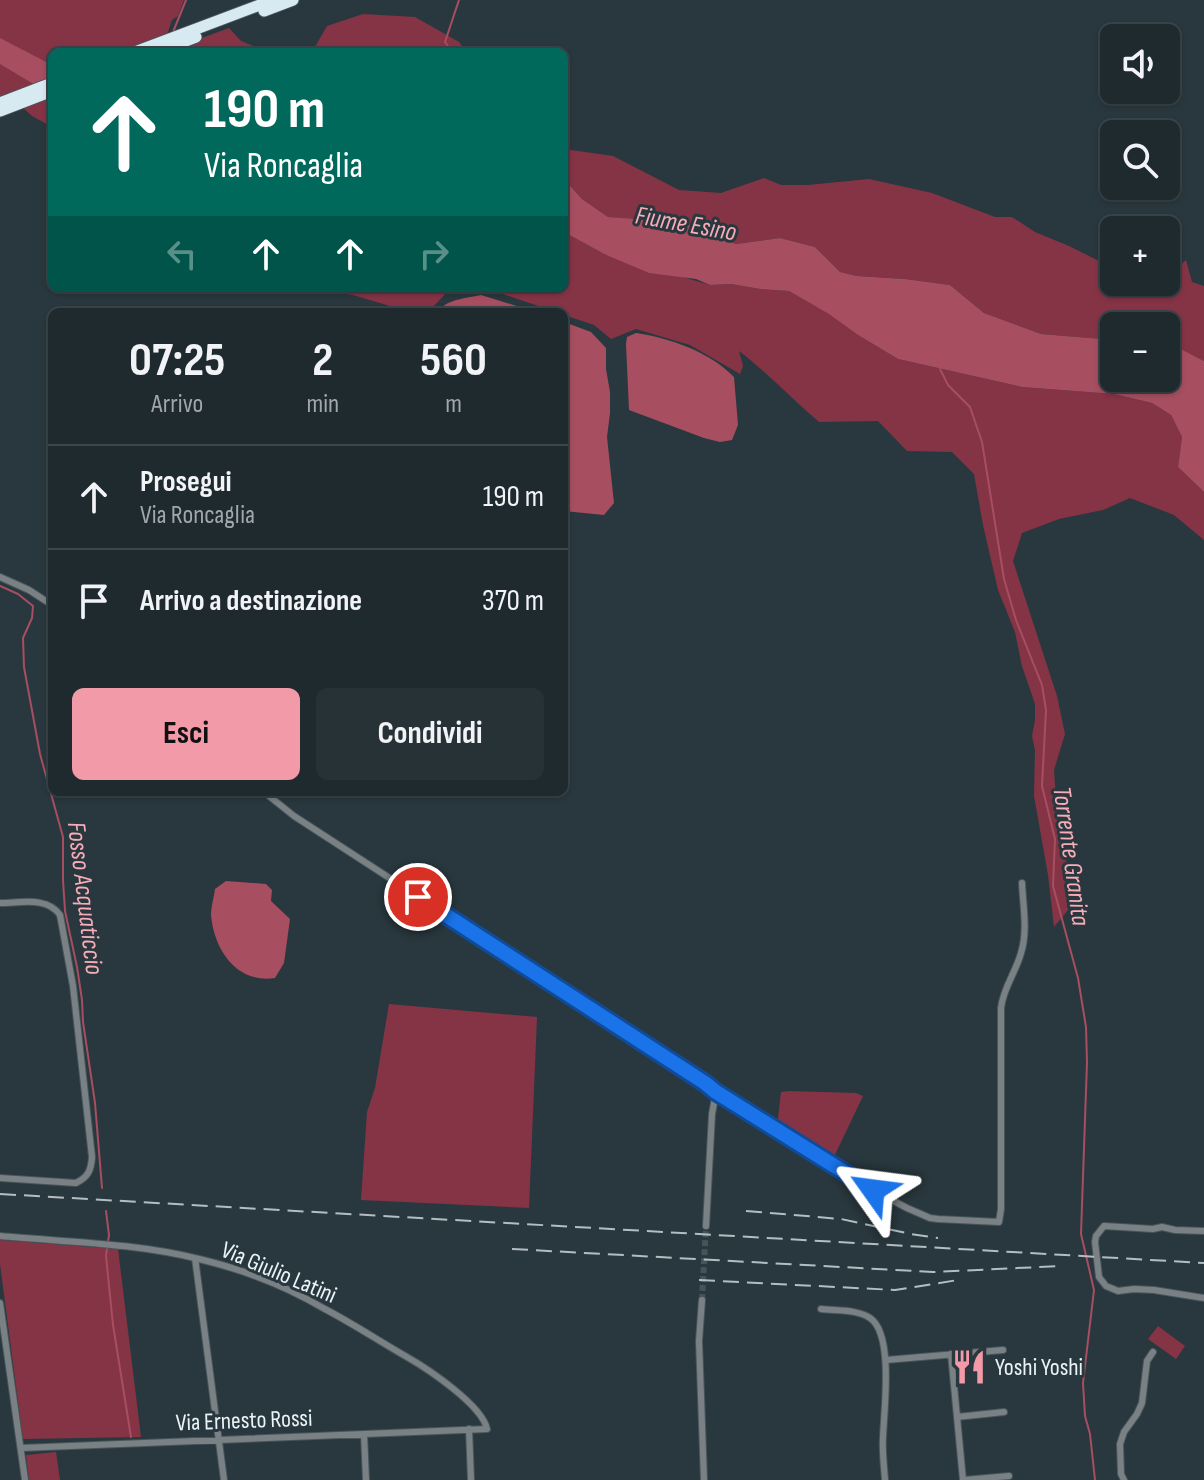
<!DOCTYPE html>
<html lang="it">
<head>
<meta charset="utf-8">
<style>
  :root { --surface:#1f2a2e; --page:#273236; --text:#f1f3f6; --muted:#a1a7aa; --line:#3c464a; --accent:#f39aa9 }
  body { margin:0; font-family:"Sofia Sans Condensed",sans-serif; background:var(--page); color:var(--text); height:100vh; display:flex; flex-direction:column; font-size:30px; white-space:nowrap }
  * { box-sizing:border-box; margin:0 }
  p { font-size:26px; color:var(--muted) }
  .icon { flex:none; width:44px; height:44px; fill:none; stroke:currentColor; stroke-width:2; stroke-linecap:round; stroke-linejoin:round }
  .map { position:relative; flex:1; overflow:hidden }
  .panel { position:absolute; left:48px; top:308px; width:520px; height:488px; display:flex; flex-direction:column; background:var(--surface); border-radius:12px; box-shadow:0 2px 6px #0004,0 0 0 2px var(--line) }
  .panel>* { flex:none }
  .banner { position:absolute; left:48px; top:48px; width:520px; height:244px; border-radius:12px; box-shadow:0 2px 6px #0004,0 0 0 2px var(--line); background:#00695c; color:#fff; overflow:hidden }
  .controls { position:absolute; left:1100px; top:24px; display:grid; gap:16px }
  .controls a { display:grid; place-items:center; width:80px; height:80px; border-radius:12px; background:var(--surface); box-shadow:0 2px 6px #0004,0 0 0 2px var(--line); font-size:40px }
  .pin { position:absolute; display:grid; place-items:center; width:68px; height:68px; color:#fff; margin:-34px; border:4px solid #fff; border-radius:50%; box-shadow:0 2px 8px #0007 }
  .me { position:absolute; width:88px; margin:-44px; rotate:301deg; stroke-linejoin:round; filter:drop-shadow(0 0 6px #0008) }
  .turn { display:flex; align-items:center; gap:28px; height:168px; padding:0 24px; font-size:36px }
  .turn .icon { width:104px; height:104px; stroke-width:2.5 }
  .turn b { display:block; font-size:56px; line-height:68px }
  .lanes { display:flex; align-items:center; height:76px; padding:0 24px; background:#0003; justify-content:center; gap:40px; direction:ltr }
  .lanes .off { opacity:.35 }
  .eta { display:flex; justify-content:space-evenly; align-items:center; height:136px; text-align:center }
  .eta b { font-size:48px; font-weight:700; line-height:56px }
  .action { display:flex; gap:16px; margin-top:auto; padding:16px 24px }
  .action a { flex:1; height:92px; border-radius:12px; background:var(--accent); color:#111; font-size:32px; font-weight:700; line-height:92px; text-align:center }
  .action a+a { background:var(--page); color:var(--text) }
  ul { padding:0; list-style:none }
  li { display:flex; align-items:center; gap:24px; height:104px; padding:0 24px; border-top:2px solid var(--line) }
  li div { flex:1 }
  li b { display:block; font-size:30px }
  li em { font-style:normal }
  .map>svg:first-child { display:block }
  .green { fill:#853446 }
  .water { fill:#a74e60 }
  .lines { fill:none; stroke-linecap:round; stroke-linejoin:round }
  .stream { stroke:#a74e60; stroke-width:2 }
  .street-tunnel { stroke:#46545a; stroke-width:6; stroke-dasharray:6 3; stroke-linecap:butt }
  .street-casing { stroke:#48565c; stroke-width:8 }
  .highway-casing { stroke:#48565c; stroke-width:13 }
  .street { stroke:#7a8184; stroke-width:6 }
  .highway { stroke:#d8eaf1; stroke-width:11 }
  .rail { stroke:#b3bec2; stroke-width:2; stroke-dasharray:16 8; stroke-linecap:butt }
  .route-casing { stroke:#114b97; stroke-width:20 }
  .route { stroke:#1a73e8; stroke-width:14 }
  .labels { text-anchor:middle; stroke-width:6; stroke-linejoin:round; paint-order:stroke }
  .street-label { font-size:24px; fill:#eaf3f7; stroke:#29383e }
  .poi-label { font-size:24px; fill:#eaf3f7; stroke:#29383e; text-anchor:start }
  .water-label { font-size:26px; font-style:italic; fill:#f7acb8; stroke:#29383e }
</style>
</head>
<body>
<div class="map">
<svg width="1204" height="1480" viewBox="0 0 1204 1480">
  <rect width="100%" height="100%" fill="#29383e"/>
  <path class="green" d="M0,0H184L178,16L172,20L165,41L136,52H52V84L0,103Z
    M363,14L415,17L459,42L466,52H312L327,26Z
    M229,28L241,41L269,52H164Z
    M52,95V127L32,116L21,106Z
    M564,149L613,156L679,190L721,193L764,178L781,185H808L869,179L932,193L995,217H1012L1035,232L1069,246L1103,263L1114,264V282H1166V273L1175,270L1186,260L1192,282L1204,286V361L1171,344L1166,343V326H1114V340L1041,334L984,313L950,285L905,279L857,276L840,272L815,247L780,238L736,244L713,236L633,220L608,217L582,199L564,179Z
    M564,232L604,254L710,285L731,284L760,289L789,291L830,314L858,335L898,359L1022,387L1114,394L1152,403L1171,415L1182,437L1178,467L1204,492V540L1174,515L1130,498L1103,510L1059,519L1022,533L1013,561L1057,696L1065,734L1054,770L1057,814L1066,850L1068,910L1054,927L1048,875L1034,796L1035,750L1032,736L1035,720V704L1022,666L1015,632L998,590L983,525L974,474L952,452L907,451L878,421L819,422C792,399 768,373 739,351L743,366L740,374L690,345L636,329L611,339L594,325L564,315V312H556L494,291L447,292L433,307L390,306L353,295L306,288H564Z
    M389,1004L537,1017L529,1208L361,1200L367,1112L375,1088Z
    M789,1091L856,1093L863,1096L832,1161L777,1127L781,1092Z
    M0,1240L118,1249L141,1437L23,1439L0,1264Z
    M1158,1326L1185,1346L1176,1359L1148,1339Z
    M56,1452L60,1480H29L26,1455Z"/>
  <path class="water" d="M0,38L52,65V95L0,64Z
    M564,179L582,199L608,217L686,223L713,236L736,244L780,238L815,247L840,272L857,276L905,279L950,285L984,313L1041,334L1114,340V378H1166V343L1171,344L1204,361V492L1178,467L1182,437L1171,415L1152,403L1114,394L1022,387L898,359L858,335L829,314L789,291L760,289L731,284L710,285L696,279L649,273L604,254L564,232Z
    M481,295L530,310L536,312H441L440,309C449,299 468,298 481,295Z
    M564,322L591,332L606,348V369L610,392V413L607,437L614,503L604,515L564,511Z
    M636,333C670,338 710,352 734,377L738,425L732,440L720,442L704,438L629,410L626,344L627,337Z
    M226,881L266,884L272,890L271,901L290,919L284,963L275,978C237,984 214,950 211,915C211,907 214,897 215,889Z"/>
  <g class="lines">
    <path class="stream" d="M173,32L186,0
      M452,52L445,42L459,0
      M940,369L948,385L970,407L982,442L1004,579L1016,620L1042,685L1046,710L1042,786L1055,839L1053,886L1078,978L1086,1027L1087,1062L1081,1234L1094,1290L1083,1383L1085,1416L1090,1434L1095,1480
      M0,586L18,594L33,606L32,618L23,638L24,667L40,754L63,837V880L65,911L77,967L82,1000L83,1022L95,1103L102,1188
      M106,1211L109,1235L108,1242
      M107,1248L106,1256L113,1325L131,1437"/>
    <path class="street-tunnel" d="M702,1300L706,1226"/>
    <g class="street-casing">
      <path id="street" d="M0,577L29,590L52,605
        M264,792L294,816L705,1083L716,1092L873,1190L907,1208L930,1218L938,1219L999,1222L1001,1209V1008C1003,988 1016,972 1021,953C1028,931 1023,906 1022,883
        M0,903C20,903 47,896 60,915L73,986L92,1157C91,1171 88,1177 76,1183L0,1178
        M706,1226L712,1114L716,1092
        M1204,1231L1175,1230L1162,1227L1153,1229L1104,1226L1096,1236L1095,1242L1099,1277L1106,1286L1118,1291L1134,1289L1154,1290L1204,1298
        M0,1236C66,1242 135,1243 199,1259C241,1269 286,1286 323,1308C352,1323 379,1341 407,1357C428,1369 482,1405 487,1429L21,1448
        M195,1258L224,1480
        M702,1300L699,1341L704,1480
        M0,1303L25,1480
        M821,1309C836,1311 857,1309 870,1318C894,1334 884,1410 883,1437C882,1451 884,1466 885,1480
        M951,1354L963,1480
        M886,1360L1003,1350
        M957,1417L1004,1412
        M469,1429L471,1480
        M364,1434L366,1480
        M964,1480L1009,1476
        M1124,1480L1121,1474L1120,1444L1124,1432L1137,1414L1142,1403L1147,1361L1153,1352"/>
    </g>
    <g class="highway-casing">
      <path id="highway" d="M264,11L293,0
        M135,52L273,0
        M157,52L196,37
        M0,103L52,83
        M0,111L52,91"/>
    </g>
    <use href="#street" class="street"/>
    <use href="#highway" class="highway"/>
    <path class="rail" d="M0,1194L1204,1263
      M746,1211L841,1219L911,1234L938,1238
      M512,1249L933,1272L1061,1266
      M699,1280L895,1290L958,1280"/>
  </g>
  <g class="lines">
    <g class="route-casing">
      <path id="route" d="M418,897L705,1083L716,1092L873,1190"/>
    </g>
    <use href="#route" class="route"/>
  </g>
  <defs>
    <g id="restaurant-bare" transform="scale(2.76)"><path d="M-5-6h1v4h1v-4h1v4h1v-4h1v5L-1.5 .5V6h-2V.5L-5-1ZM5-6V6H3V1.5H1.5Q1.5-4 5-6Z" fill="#f39aa9" stroke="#29383e" stroke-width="2.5" paint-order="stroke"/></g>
  </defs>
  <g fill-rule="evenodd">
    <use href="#restaurant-bare" x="969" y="1367"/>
  </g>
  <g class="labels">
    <g class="street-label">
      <text transform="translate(279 1272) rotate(23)" y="8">Via Giulio Latini</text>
      <text transform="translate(244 1420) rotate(-2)" y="8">Via Ernesto Rossi</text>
    </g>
    <g class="poi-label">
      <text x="995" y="1375">Yoshi Yoshi</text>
    </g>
    <g class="water-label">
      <text transform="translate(686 223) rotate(10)" y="9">Fiume Esino</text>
      <text transform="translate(1072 856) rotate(82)" y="9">Torrente Granita</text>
      <text transform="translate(86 898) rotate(83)" y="9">Fosso Acquaticcio</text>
    </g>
  </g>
</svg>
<div class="controls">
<a><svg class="icon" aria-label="sound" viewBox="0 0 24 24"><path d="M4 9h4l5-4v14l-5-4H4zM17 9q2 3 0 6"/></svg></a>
<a><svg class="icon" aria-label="search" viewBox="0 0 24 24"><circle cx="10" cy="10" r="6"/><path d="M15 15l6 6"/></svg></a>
<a>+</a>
<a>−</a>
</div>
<div class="pin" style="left:418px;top:897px;background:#d93025"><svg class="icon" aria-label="arrive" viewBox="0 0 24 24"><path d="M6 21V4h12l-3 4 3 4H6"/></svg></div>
<svg class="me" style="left:873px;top:1190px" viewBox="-20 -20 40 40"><path d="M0-17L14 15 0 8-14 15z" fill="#1a73e8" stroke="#fff" stroke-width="4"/></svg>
<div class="banner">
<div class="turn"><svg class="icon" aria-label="ahead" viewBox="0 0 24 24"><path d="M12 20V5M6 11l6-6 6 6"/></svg><div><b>190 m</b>Via Roncaglia</div></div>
<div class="lanes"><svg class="icon off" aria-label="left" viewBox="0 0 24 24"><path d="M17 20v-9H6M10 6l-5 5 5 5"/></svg><svg class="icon" aria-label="ahead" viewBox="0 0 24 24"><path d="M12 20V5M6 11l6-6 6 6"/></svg><svg class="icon" aria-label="ahead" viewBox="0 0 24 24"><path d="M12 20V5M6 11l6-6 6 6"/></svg><svg class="icon off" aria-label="right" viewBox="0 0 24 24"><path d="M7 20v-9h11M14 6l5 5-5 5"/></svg></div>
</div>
<section class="panel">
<div class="eta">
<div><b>07:25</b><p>Arrivo</p></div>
<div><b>2</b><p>min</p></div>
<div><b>560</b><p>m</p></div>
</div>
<ul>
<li><svg class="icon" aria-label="ahead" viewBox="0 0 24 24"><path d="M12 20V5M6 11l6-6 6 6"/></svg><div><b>Prosegui</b><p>Via Roncaglia</p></div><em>190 m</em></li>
<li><svg class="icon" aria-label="arrive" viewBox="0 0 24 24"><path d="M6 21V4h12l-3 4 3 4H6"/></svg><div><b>Arrivo a destinazione</b></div><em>370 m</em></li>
</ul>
<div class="action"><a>Esci</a><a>Condividi</a></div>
</section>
</div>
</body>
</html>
